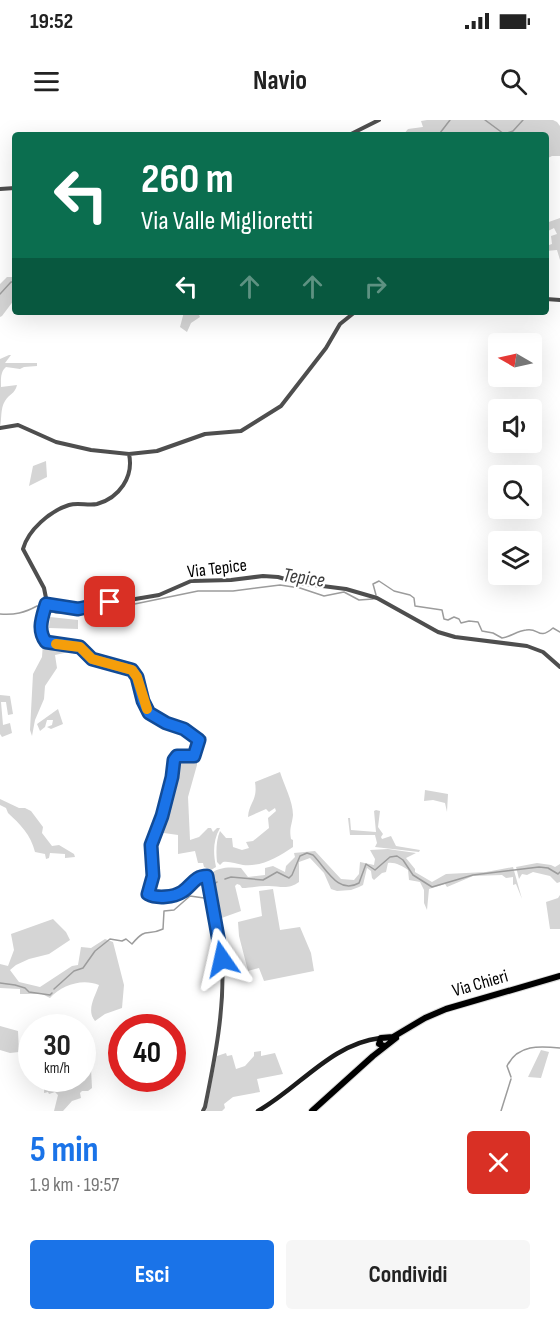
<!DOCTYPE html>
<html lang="it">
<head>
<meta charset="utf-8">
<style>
  :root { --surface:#fff; --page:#f6f6f6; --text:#222; --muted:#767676; --accent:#1a73e8 }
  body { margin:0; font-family:"Sofia Sans Condensed",sans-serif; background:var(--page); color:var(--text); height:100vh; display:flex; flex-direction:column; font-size:22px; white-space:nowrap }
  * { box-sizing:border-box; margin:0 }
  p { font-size:20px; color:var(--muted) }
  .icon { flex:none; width:33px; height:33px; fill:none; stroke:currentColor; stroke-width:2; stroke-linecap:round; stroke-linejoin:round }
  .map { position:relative; height:991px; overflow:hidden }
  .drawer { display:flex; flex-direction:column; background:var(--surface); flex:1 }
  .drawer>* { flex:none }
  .hud { position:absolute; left:12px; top:12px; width:537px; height:183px; border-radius:6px; box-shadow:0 6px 24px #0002; background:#0b6e4f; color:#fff; overflow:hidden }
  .needle { width:39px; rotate:279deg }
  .controls { position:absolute; left:488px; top:213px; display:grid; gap:12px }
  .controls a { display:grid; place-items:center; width:54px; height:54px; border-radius:6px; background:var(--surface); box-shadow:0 6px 24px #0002; font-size:30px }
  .speed { position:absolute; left:18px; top:894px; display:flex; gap:12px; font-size:30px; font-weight:700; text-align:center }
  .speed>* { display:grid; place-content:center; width:78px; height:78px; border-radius:50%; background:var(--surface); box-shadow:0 6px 24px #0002; line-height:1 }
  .speed small { font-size:15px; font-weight:400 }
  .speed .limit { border:9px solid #d22; background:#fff; color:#111 }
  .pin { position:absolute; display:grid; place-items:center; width:51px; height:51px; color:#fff; margin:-26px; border-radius:12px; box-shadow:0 3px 9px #0006 }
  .me { position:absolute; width:66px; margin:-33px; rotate:349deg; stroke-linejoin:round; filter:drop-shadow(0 0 4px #0008) }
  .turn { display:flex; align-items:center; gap:21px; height:126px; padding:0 30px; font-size:27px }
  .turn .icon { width:78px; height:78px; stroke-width:2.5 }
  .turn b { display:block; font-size:42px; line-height:51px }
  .lanes { display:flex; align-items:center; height:57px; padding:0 30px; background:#0003; justify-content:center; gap:30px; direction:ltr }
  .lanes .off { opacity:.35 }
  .round { display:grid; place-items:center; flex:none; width:63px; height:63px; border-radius:6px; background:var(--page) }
  .overview { display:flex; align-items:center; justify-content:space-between; height:102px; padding:0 30px }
  h1 { font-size:36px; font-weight:700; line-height:45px; color:var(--accent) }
  .action { display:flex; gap:12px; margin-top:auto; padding:12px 30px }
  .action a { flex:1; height:69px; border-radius:6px; background:var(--accent); color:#fff; font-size:24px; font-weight:700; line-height:69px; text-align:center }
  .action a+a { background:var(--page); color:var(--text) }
  .status { display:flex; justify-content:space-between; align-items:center; height:42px; padding:0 30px; background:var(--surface); direction:ltr }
  .status svg { height:16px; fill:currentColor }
  header { display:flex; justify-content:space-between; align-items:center; height:78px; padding:0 30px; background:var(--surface); font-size:27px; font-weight:700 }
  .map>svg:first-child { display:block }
  .green { fill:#d5d5d5 }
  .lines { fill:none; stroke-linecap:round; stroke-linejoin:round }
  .stream { stroke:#9c9c9c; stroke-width:1.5 }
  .primary-casing { stroke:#dbdbdb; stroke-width:8 }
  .tertiary { stroke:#4e4e4e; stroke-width:4 }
  .secondary { stroke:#1b1b1b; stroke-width:4.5 }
  .primary { stroke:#000; stroke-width:6 }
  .route-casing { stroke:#114b97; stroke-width:15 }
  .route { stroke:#1a73e8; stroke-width:10 }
  .slow { stroke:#f59e0b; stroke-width:10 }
  .labels { text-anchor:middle; stroke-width:4.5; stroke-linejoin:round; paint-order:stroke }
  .street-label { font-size:18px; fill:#000; stroke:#fff }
  .water-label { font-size:20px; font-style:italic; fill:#3d3d3d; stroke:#fff }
</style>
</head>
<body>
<div class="status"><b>19:52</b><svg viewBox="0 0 49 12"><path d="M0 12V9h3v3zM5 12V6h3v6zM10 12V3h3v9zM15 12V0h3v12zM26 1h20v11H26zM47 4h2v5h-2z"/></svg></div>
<header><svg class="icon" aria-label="menu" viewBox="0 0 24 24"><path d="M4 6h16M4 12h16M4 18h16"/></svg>Navio<svg class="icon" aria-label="search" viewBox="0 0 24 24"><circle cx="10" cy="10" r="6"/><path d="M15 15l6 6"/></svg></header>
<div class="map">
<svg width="560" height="991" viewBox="0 0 560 991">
  <rect width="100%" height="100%" fill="#fff"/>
  <path class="green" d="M427,0H553L557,2L560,6V36H552L546,39V15H403L408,9L423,7L421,1Z
    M560,98V140L557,130L546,131V126L552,124L551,116L557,114L554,108L548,111L546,103Z
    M7,157H15L14,180L2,196L0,197V164Z
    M184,192H192L193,195H199L200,197L191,203L187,212L180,207Z
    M9,235H11L5,243H37V246L24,247L20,249L6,247C0,252 1,260 1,267L17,265C15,274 9,274 5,281C0,289 2,299 0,307V239Z
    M46,341L47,357L29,366L33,346Z
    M50,497L78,500V509L49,508Z
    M43,523L70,526L71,528L69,532L55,535L57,548L45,566L44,579L35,600L32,616L30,610L33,554L42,537Z
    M0,575L10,576L13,594L8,595L6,582H1L3,605L10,603L12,613L2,617L0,614Z
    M58,589L63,604L51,609L47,607L52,605L53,600H47L45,607L40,611L37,604Z
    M197,635V645L188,677L190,720L199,717L208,708H211L213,712L217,708H220C213,720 213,733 216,747L211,750L204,747L203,743H198L195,731L178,734V715L157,712L177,639H188Z
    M280,652C284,665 293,681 293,695C292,705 289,708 291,719L293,720V727C278,737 262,747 243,745C236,744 230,741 223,742L220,745L217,742C216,733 216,720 220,711L226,718H232L233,727L242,730L249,728L246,722L253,721L269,708L268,698L276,691L275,688L269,692L266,689L248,697C249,682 258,681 255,662Z
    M425,670L448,674L447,692L445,683L433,680L424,681Z
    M0,679L19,688H25L31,691L43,707L42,713L52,726L59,725L74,734L75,737L65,738V734L50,733L49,738L46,739L45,734L35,732C31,715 20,704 8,693L6,688L0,685Z
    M376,690L380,691L378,707L383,714L381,717L382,719L391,716L396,726L420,730L419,732L375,727L377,723L375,715H350L348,698H350L351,710L376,712L374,691Z
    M388,729L416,733L406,738L415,749V752L432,762L446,754L486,752L513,747L522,779L516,764L513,765V757L506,758L502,755L473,756L447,767L445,764L429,769L427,790L424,783V770L420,762L409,760L408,750C402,746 395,742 388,743L386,752L382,753L374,760L372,758L371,751L367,748L363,765L359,767L351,770L337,771L331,769L324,753L310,738L299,742V762C287,771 278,765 266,766C258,766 250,768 242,768L240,765L237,764L235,766L241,791L216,800L208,756C217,747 228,747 241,748L248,757L265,755V748L273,746L285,752L286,746L295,737L294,733L315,731L341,759L354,760L359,754L360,742L374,745L375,739L370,730Z
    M537,743L551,745L555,747L560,744V762L557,763L550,756L533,752L527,755L522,754L519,759L516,747Z
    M273,769L280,810L300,807L311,833L314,851L264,861L259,848L248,851L239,816L238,802L262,796L259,771Z
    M560,775V809H550L546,782L558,778Z
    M53,799L66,812L70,820L49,834L29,839L16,845L10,850L19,862L40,867L72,846L78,845L81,827L91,828L105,819L113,822L124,865L122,888L105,894L95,901C86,890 95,877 99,865C82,858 62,865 50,878L42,874H20V869L0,868V844L8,846L14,830L11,814Z
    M0,906L18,911L19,932L10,933L0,930Z
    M541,930L549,932L541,958L528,957Z
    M261,931V936L275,933L283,954L257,959L260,972L233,977L224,984L225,988L222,991H206L217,936L226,933L227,936L232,935L236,949L245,946L254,936V932Z
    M83,949H91L92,968L88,971H82L80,973L81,978L72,981L63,991H54L58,975L55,972L49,974L48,972L44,973L45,959L82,958Z"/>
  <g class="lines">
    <path class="stream" d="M485,0L504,14L513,11L523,0
      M432,15L440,13L450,0
      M0,174L11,162H15
      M376,475L373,464L379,461L394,471L410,475L414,478L415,486L442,490L444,499L448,500L454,497L459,499L461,503L469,501L478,502L482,511L493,513L502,518C510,517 517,511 526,510C539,507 538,521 553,508L560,512
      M46,490L56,493L86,494L198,471H233L280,465L300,468L324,476L344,472L359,480L373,479
      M0,494C15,495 24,493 37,486L42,488
      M225,759L231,757L263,760L277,752L289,758L292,755L300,736L307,733L313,735C326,748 338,775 359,763L366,744L375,750L390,737L397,736L403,740L413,755L432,767L473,755L539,747L548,748L558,754L560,752
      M211,767L217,762
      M0,863L15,865L25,868L29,872L50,875L52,873
      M54,869L74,851L83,848L95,831L110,819L122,821L126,819L132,824C147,806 146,817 163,809L164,791L174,790L190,776L204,778L209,771
      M511,957L507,946C518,924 540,926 560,928
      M501,991L511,959"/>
    <g class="primary-casing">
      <path id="primary" d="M385,926L379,924L381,918L393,917L425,898L446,889L560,856
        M312,991L373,936L396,918"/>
    </g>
    <path class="tertiary" d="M349,15L379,0
      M0,69L15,68
      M546,179L560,180
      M0,308L18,305L56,322L91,330L129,334L157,331L205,314L241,311L281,286L326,228L340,204L355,192
      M129,334C134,357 119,378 97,384C88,386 78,382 69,385C50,391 28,410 23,429L44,468L46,478L41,512L46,522L80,527L92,539L132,551L137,557L143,581L149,593L166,603L184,609L199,620L194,636H177L174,640L172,657L162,696L151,725L153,756L148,772L151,776C161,778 175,777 183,771C192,765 195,755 207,756C211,783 220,812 222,839C225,888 215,938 205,987L203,991
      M46,485L82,488L159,475L191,461L231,460L263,456L278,457L299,463L346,469L377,478L438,512L455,517L527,526L543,532L560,547"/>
    <path class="secondary" d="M258,991C299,968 331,924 380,918"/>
    <use href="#primary" class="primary"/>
  </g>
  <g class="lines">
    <g class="route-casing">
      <path id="route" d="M110,482L78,489L46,484C42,498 37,510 46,522L80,527L92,539L132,550L137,557L143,581L149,593L166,603L184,609L199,620L194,636H177L174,640L172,657L162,696L151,725L153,756L148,774C157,779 174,777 182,772C192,766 194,756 207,756L222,839"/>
    </g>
    <use href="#route" class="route"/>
    <path class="slow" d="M56,524L80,527L92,539L132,550L137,557L147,589"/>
  </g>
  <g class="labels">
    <g class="street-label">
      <text transform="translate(217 448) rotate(-7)" y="6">Via Tepice</text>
      <text transform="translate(480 863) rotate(-16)" y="6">Via Chieri</text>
    </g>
    <g class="water-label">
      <text transform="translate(304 457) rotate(8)" y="7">Tepice</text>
    </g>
  </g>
</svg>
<div class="controls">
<a><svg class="needle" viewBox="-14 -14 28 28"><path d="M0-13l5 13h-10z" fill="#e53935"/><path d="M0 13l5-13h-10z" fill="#767676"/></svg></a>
<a><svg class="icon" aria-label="sound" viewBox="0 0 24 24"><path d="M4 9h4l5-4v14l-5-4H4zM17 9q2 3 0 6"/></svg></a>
<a><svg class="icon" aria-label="search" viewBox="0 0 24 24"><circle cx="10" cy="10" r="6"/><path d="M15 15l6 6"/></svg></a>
<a><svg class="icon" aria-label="layers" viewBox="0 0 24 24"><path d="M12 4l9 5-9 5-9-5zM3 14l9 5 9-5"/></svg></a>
</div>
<div class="speed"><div>30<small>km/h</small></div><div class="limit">40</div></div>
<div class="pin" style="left:110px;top:482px;background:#d93025"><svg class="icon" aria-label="arrive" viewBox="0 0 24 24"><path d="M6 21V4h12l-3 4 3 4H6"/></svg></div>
<svg class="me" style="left:222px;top:839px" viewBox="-20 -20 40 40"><path d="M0-17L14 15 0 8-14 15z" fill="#1a73e8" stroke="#fff" stroke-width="4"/></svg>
<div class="hud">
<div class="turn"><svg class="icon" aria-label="left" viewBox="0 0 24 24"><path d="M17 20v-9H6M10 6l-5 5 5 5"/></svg><div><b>260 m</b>Via Valle Miglioretti</div></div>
<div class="lanes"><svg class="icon" aria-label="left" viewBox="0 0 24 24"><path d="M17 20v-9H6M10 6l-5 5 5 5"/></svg><svg class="icon off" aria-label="ahead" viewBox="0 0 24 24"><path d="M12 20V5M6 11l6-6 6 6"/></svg><svg class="icon off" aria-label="ahead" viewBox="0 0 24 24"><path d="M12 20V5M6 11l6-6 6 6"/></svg><svg class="icon off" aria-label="right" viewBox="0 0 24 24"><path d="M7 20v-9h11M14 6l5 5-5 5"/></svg></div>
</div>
</div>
<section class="drawer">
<div class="overview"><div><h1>5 min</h1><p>1.9 km · 19:57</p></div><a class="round" style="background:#d93025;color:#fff"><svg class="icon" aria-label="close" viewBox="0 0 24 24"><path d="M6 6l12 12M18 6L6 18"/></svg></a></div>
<div class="action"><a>Esci</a><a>Condividi</a></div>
</section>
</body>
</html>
